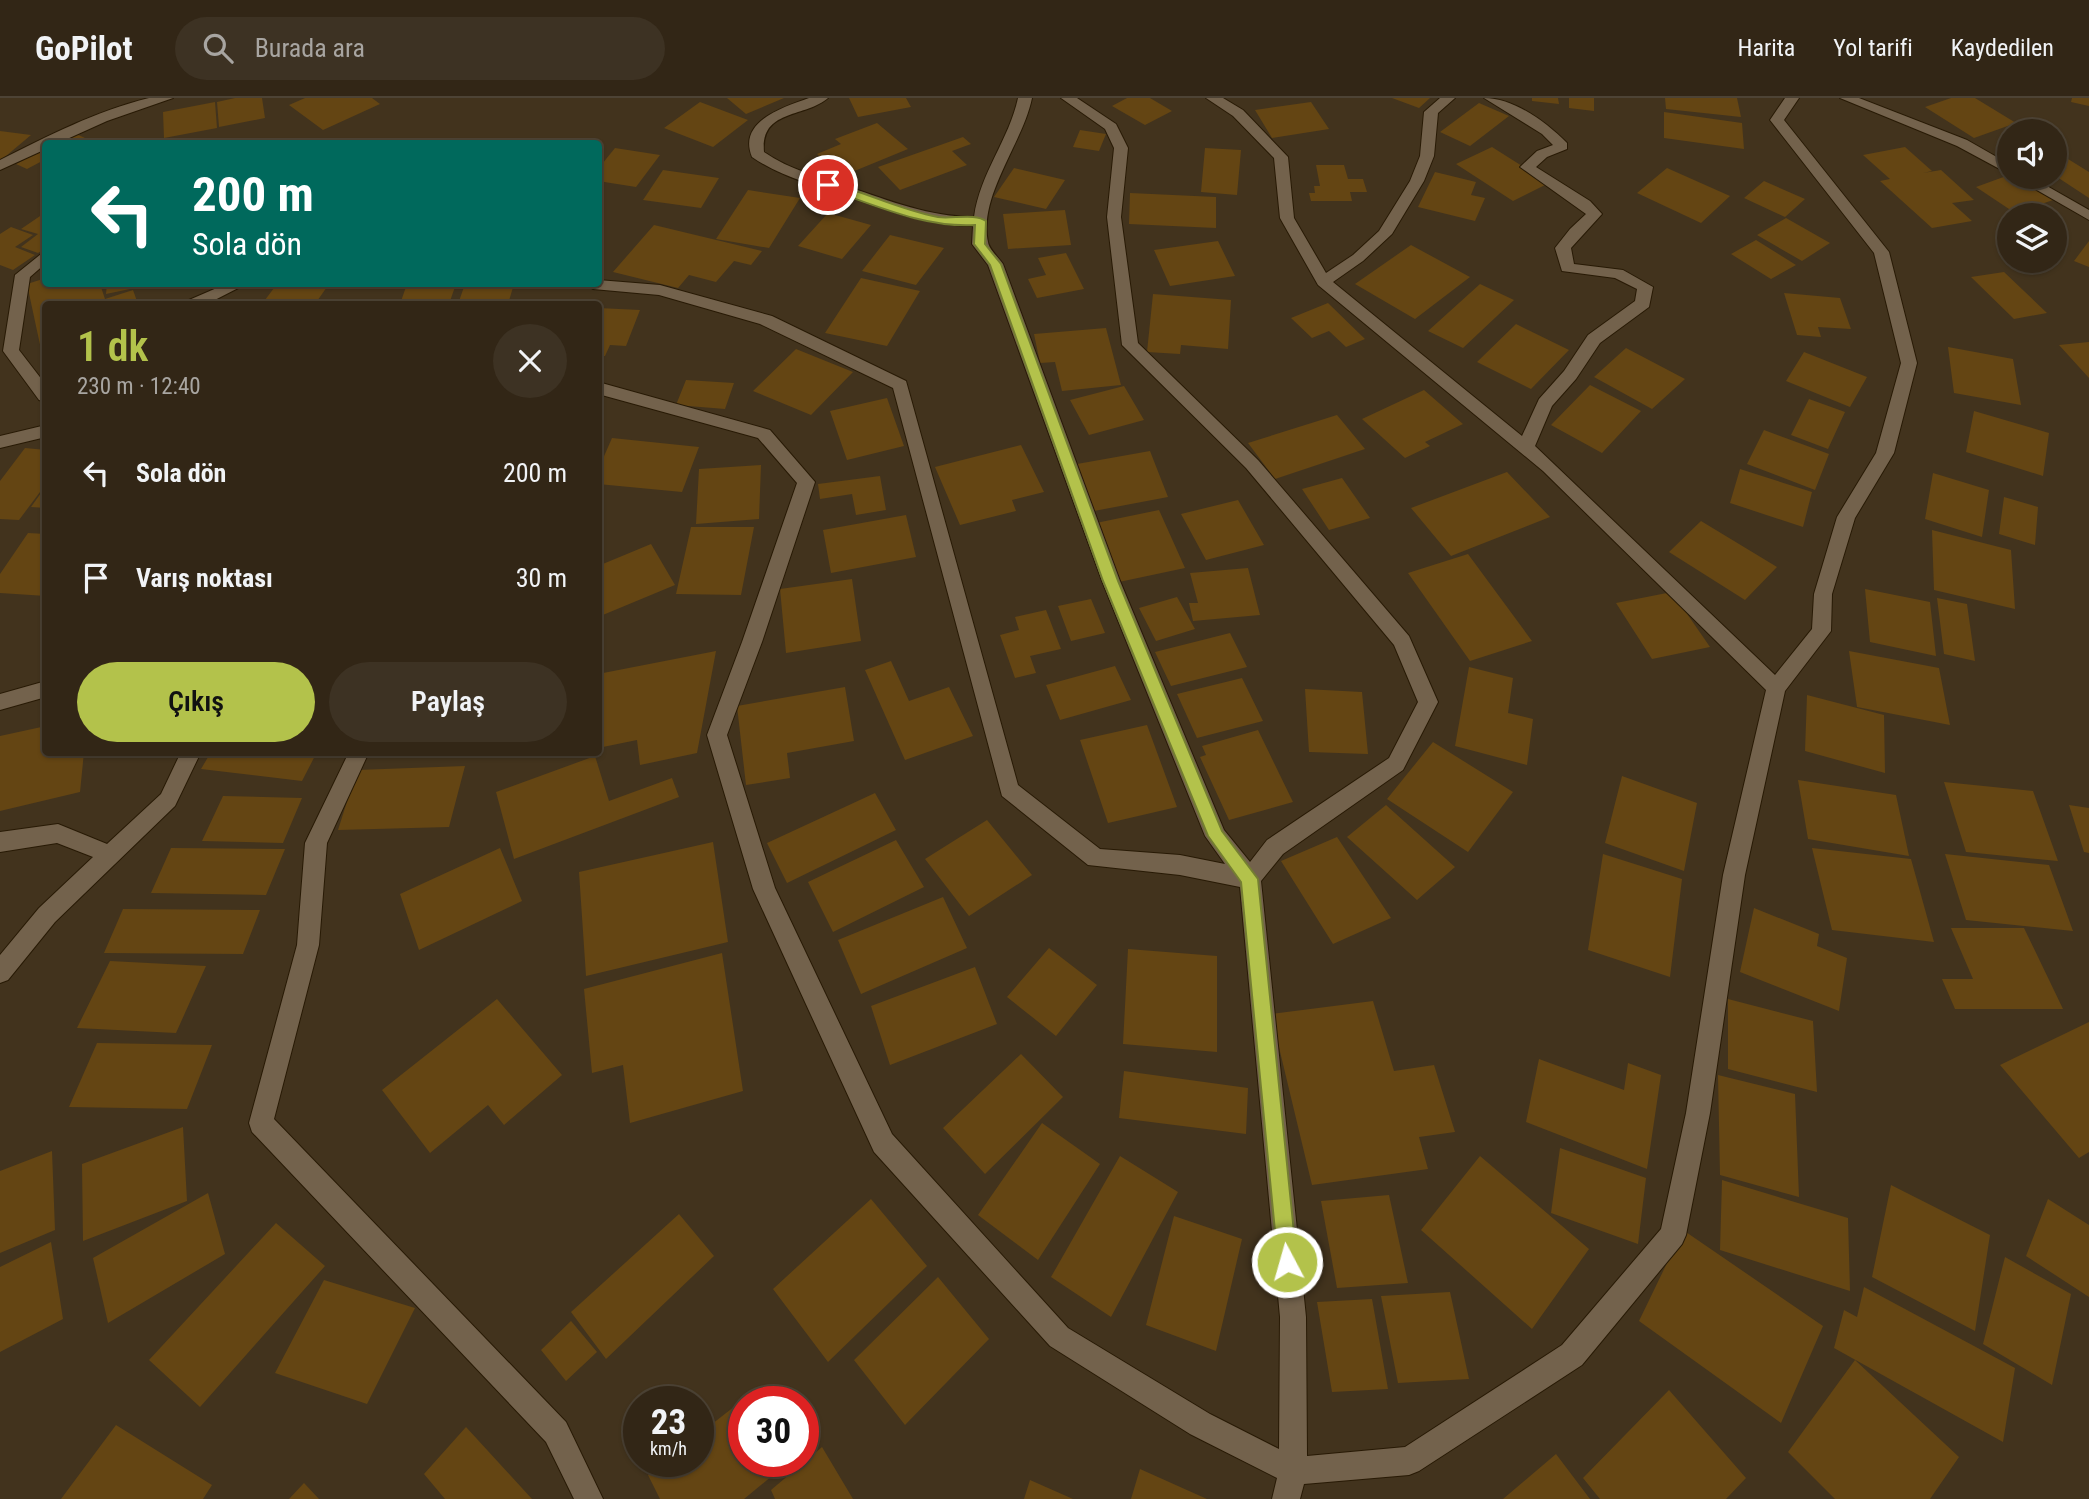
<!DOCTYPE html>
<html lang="tr">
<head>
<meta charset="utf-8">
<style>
  :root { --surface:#322616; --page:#3d3223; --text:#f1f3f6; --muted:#a8a5a1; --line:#4d4335; --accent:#b3c24b }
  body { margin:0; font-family:"Roboto Condensed",sans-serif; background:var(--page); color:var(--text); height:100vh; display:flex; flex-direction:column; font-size:26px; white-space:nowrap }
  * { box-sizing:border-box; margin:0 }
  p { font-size:23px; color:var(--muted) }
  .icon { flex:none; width:38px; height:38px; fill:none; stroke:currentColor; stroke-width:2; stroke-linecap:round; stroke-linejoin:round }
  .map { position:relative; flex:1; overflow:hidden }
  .panel { position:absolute; left:42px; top:203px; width:560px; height:455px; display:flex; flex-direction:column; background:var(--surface); border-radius:7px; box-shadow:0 2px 5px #0004,0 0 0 2px var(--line) }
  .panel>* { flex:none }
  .top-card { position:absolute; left:42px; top:42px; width:560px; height:147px; border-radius:7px; box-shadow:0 2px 5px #0004,0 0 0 2px var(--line); background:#00695c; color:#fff; overflow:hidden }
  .controls { position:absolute; left:1997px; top:21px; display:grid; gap:14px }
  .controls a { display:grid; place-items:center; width:70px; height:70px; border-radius:50%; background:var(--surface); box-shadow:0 2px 5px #0004,0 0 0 2px var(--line); font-size:35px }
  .speed { position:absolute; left:623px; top:1288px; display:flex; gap:14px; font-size:35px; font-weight:700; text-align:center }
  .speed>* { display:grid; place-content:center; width:91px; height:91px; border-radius:50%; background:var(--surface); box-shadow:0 2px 5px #0004,0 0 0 2px var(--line); line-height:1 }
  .speed small { font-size:18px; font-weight:400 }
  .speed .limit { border:10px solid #d22; background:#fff; color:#111 }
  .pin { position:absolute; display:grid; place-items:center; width:60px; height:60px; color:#fff; margin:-30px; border:4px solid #fff; border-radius:50%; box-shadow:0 2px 7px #0007 }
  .me { position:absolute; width:77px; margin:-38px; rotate:354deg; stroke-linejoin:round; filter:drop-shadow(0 0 5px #0008) }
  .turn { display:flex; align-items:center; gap:24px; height:147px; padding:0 35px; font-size:32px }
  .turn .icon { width:91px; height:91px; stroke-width:2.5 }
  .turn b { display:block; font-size:49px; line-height:60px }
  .round { display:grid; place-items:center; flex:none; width:74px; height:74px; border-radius:37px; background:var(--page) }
  .headline { display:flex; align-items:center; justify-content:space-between; height:119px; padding:0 35px }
  h1 { font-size:42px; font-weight:600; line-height:52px; color:var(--accent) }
  .button { display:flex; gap:14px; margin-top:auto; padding:14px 35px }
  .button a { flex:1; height:80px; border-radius:42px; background:var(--accent); color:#111; font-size:28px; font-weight:600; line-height:80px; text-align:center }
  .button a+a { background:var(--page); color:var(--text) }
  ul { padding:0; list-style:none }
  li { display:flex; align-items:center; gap:21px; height:105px; padding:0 35px }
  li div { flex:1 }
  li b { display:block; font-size:26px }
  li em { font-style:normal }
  header { display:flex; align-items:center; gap:42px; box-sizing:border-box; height:98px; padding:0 35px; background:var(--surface); border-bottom:2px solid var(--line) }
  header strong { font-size:33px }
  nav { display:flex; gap:38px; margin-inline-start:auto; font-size:24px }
  .search { width:490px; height:63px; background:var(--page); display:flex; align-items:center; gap:18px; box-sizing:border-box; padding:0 24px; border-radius:38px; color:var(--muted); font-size:26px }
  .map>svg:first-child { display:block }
  .building { fill:#644513 }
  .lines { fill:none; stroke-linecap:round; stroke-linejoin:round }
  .minor-casing { stroke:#281a05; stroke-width:2 }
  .minor { fill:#73624c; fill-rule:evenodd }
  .route { fill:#b3c24b; stroke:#747e31; stroke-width:2 }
</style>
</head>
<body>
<header>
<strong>GoPilot</strong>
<div class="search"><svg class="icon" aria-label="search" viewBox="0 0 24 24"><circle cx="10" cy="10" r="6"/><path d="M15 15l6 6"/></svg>Burada ara</div>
<nav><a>Harita</a><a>Yol tarifi</a><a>Kaydedilen</a></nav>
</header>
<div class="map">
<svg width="2089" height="1401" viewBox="0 0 2089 1401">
  <rect width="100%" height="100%" fill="#42331d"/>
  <path class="building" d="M235,0H262L265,20L219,29L217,4Z
    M305,0H372L380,6L323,32L289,7Z
    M727,0H784L746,16Z
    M849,0H906L911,9L858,19Z
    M1127,0H1150L1172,13L1145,27L1112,8Z
    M1392,0H1430L1419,10Z
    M1532,0H1558L1559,6L1532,3Z
    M1569,0H1594V13L1569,10Z
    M1665,0H1737L1741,19L1666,11Z
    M1951,0H1975L2016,25L1974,40L1925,9Z
    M2072,0H2089V8L2071,4Z
    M215,4L217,30L164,40L163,14Z
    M700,4L748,22L713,49L664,30Z
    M1311,4L1329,31L1272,40L1255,12Z
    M1479,5L1509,18L1470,48L1440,34Z
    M1664,14L1742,25L1744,51L1664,40Z
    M877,25L908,51L852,74L846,67L835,72L817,56L841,46L835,41Z
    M1080,32L1106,36L1099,53L1073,49Z
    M0,33L31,37L0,63Z
    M74,35L85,40L75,46H54Z
    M963,39L971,46L952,53L967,67L900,92L878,69Z
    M1492,49L1549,85L1513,103L1456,66Z
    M1905,49L1932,73L1923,75L1941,72L1974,102L1952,105L1972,123L1932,130L1880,83L1890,81L1863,57Z
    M46,50V61L27,71L16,66Z
    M615,50L660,57L636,89L598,83V71Z
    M1205,50L1241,52L1237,97L1201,94Z
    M2068,61L2089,74V100L2054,77V65Z
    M1316,67H1344L1348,81H1363L1367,94H1350L1352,103H1311L1309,95H1315L1314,88H1320Z
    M1014,70L1065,82L1046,111L994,99Z
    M1667,70L1730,98L1701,125L1637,95Z
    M663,72L719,80L701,110L643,102Z
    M1435,74L1476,84L1471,97L1485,100L1475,123L1418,109Z
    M2009,77L2018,79L2053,102L2015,115L1976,89Z
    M1764,83L1805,101L1785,119L1744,100Z
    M748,92L800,100L769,150L716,141Z
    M1130,95L1216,99V130L1129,126Z
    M1065,112L1071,147L1008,151L1003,116Z
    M46,114V150L38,155L21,149L38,136L21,131Z
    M828,115L871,127L842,161L798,148Z
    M1786,120L1830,145L1802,163L1757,137Z
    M654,127L762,153L751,167L734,163L716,184L689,177L678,190L613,174Z
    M11,129L33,137L15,149L35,157L13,172L0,167V136Z
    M890,137L944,150L916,187L862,173Z
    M1756,142L1796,167L1771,181L1731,156Z
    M1218,143L1235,178L1170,188L1154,152Z
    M2089,143V169L2074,163Z
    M1411,147L1470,179L1415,221L1355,186Z
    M1066,155L1084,191L1037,200L1028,181L1046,177L1038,160Z
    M2004,174L2047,215L2014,221L1971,179Z
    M46,180V186H100L105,201L133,192L138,206H46V255L42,256L27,186Z
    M861,180L920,193L887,248L825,235Z
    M107,186H130V191L106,196Z
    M277,186H329L315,206H262Z
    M407,186H456L449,206H400Z
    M465,186H514L508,206H458Z
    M1480,186L1514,202L1463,250L1428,233Z
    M1784,195L1840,200L1851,231L1818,229L1821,239L1797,237Z
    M1153,196L1231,202L1228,251L1181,247L1180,256L1147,254Z
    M1328,205L1365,241L1346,249L1329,233L1312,240L1291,220Z
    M598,210L640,212L626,248L610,247L605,258H598Z
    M1516,226L1569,252L1531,291L1477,264Z
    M1106,230L1121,287L1062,293L1055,264L1040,265L1034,236Z
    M2089,244V280L2059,247Z
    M1948,249L2013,261L2021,307L1954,295Z
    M1626,250L1685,281L1652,311L1594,279Z
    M796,251L853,274L811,317L753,293Z
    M1804,254L1867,279L1850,309L1786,283Z
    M686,282L734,285L725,311L676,307Z
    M1590,287L1641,313L1602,355L1551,327Z
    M1124,288L1144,322L1089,337L1070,302Z
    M1424,292L1463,326L1425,344L1430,348L1405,360L1362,321Z
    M887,300L904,348L847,362L830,313Z
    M1809,301L1845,314L1828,351L1791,337Z
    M1974,313L2049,335L2043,378L1966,354Z
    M1337,317L1365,351L1275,381L1248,345Z
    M1764,332L1829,356L1815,392L1747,366Z
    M612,340L699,349L682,394L598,386V372Z
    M1021,347L1044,394L1012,402L1016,413L960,427L935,369Z
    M25,350L46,352V386L19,422L0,421V383Z
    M1150,353L1168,399L1094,413L1077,366Z
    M761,367L759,421L696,426L699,371Z
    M1740,371L1812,394L1803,429L1730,405Z
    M1507,374L1550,419L1451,458L1411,410Z
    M1933,375L1989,392L1982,439L1925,421Z
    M880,378L886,412L856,417L852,396L820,401L818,386Z
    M1342,380L1370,420L1329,432L1302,391Z
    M46,388V410L31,409Z
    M2004,399L2038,409L2035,447L1999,436Z
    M1238,402L1264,447L1206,462L1181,416Z
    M1159,412L1185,470L1119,484L1096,425Z
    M906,417L916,459L831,475L823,432Z
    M1701,423L1777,469L1745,502L1669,454Z
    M691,429H754L741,497L676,496Z
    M1932,432L2011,452L2015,511L1934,492Z
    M28,435L46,436V498L0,495V476Z
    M651,446L675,487L598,519V468Z
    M1468,456L1532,543L1470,563L1408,475Z
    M1248,470L1260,517L1193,523L1189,505H1198L1190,475Z
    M852,481L861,543L786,555L780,491Z
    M1865,491L1930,504L1936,558L1870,544Z
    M1672,494L1710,549L1652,561L1616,505Z
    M1177,499L1195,531L1156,543L1139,510Z
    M1937,500L1967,506L1975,563L1944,556Z
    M1091,501L1105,535L1071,543L1058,508Z
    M1046,512L1061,551L1030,558L1036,575L1015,580L1000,537L1019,532L1015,519Z
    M1230,535L1247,569L1171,588L1155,554Z
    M716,553L697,655L640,667L637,642L598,650V576Z
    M1849,553L1939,570L1950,627L1857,609Z
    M891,563L909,603L949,589L973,638L905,662L865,572Z
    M1115,568L1131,602L1060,622L1046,587Z
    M1469,569L1513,580L1508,615L1533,621L1527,667L1455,648Z
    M1242,580L1263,623L1197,640L1177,596Z
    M845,589L854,643L787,655L790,680L746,687L737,608Z
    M1305,591L1362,594L1368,656L1309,654Z
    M1807,597L1884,617L1885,675L1805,653Z
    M1147,627L1177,709L1108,725L1080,642Z
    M46,628V654H84L80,694L0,713V638Z
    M1258,632L1293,704L1229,722L1200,659L1206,657L1202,648Z
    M1433,644L1513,694L1468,754L1387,701Z
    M211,654H317L302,683L201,671Z
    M595,658L609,703L672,680L679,699L514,761L496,694Z
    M465,668L449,729L338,732L357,672Z
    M1622,678L1697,705L1684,773L1605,745Z
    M1798,682L1896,697L1909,758L1808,741Z
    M1944,684L2033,693L2058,763L1966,754Z
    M875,695L896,732L787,785L767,745Z
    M223,698L302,700L283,745L202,743Z
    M1386,707L1455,769L1417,802L1347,739Z
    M2069,707L2089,710V755L2084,754Z
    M987,722L1032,777L969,818L925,761Z
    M1337,739L1391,820L1333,846L1281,763Z
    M896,742L924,789L833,834L808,784Z
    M713,744L728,844L586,878L579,774Z
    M171,750L285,751L266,797L151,795Z
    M500,750L522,803L419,852L400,796Z
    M1812,750L1911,761L1934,844L1832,832Z
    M1603,756L1682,781L1670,879L1588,852Z
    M1945,756L2049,767L2073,833L1966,822Z
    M943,799L967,850L861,896L838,842Z
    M1754,810L1819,836L1817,848L1847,860L1839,913L1740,874Z
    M123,811L260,812L243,856L104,855Z
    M1951,830H2024L2063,911H1955L1942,881H1973Z
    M1049,850L1097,887L1056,938L1007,899Z
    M1128,851L1217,858V954L1123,946Z
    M722,855L743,993L630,1025L623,967L592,975L584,891Z
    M110,863L206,868L176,935L77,930Z
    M975,869L997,926L890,967L871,908Z
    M497,901L562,977L504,1027L488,1007L430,1055L382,992Z
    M1728,901L1813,923L1817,994L1728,971Z
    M1373,903L1394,973L1434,967L1455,1034L1419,1039L1428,1071L1312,1087L1271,916Z
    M2089,924V1054L2079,1060L2000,967Z
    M97,945L212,947L187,1011L69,1009Z
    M1021,956L1063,999L985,1076L943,1030Z
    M1539,961L1624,992L1628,965L1661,977L1647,1071L1526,1024Z
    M1124,973L1248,990L1246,1036L1119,1020Z
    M1718,977L1795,996L1799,1099L1720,1077Z
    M1042,1025L1100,1066L1038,1162L978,1117Z
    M183,1029L187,1103L83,1143L82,1066Z
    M1560,1050L1646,1080L1638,1146L1551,1115Z
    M52,1053L55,1132L0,1155V1073Z
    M1120,1058L1178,1094L1111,1219L1051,1179Z
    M1480,1058L1589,1151L1532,1231L1421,1132Z
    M1722,1082L1848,1120L1850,1193L1720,1152Z
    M1891,1087L1990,1137L1975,1233L1872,1179Z
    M208,1095L225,1156L108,1225L93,1160Z
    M1389,1097L1408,1185L1337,1190L1321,1103Z
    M871,1101L927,1168L828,1264L773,1191Z
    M2048,1101L2089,1127V1199L2026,1158Z
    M679,1116L714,1158L606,1261L571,1214Z
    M1174,1118L1242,1141L1216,1253L1146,1227Z
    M276,1125L325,1168L200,1309L149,1262Z
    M1683,1132L1823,1228L1781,1325L1639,1223Z
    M51,1144L63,1221L0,1254V1169Z
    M2005,1159L2071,1196L2052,1287L1983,1246Z
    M938,1179L989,1241L905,1327L854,1262Z
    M324,1182L415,1210L367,1306L275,1275Z
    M1864,1189L2015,1270L2003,1344L1834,1250L1844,1212L1857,1219Z
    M1450,1194L1469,1281L1398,1285L1381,1198Z
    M1372,1201L1388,1291L1332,1294L1317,1204Z
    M571,1223L597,1254L566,1283L541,1252Z
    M1855,1262L1959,1359L1930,1401H1835L1788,1354Z
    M758,1290L766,1304H744V1363H790L744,1401H660L648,1377L665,1363H698V1337Z
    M1669,1292L1746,1380L1726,1401H1600L1583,1380Z
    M116,1327L212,1387L203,1401H61Z
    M466,1329L532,1401H445L424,1376Z
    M822,1349L853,1401H775L771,1392Z
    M1556,1356L1590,1401H1503Z
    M1140,1371L1207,1401H1131Z
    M1030,1382L1073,1401H1024Z
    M304,1385L319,1401H289Z"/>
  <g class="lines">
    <g class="minor-casing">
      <path id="minor" d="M149,0H173L107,23L56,46H46V51L0,72V62C48,38 96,13 149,0Z
        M809,0H828C805,20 760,11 764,54C790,72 819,79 849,89C890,103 930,119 974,119C980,75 1009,42 1018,0H1032C1023,45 978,98 988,144C989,151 998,159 1003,166L1120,483L1224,732L1250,764L1267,742L1389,660L1418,604L1394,547L1246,370L1122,247L1107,119L1114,50L1105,31L1061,0H1077L1116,26L1128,50L1121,119L1138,245L1258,362L1409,538L1438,604L1403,672L1283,756L1261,783L1306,1219L1307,1358L1405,1349L1562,1247L1661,1131L1686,1015L1723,777L1766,592L1543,373L1318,187L1280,120L1274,60L1233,18L1206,0H1223L1243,12L1288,59L1294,120L1326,175L1353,157L1379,133L1410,83L1420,58L1424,14L1440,0H1455L1438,15L1434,58L1424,83L1392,136L1363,163L1333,184L1522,338L1539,301L1564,273L1588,237L1635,203L1637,191L1615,180L1562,173L1555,150L1570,131L1586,116L1520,69L1537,53L1553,47L1542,36L1484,0C1514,0 1546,24 1567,45V51L1547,59L1536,69L1590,103L1602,116L1571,150L1574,166L1623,172L1653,189L1649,209L1600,245L1576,281L1552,308L1535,348L1775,577L1812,531L1814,496L1837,419L1876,355L1901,265L1874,155L1770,22L1785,0H1799L1784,22L1889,154L1917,265L1894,355L1855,420L1832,496L1831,533L1785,593L1745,777L1710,1015L1686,1137L1682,1146L1582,1267L1419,1373L1409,1377L1304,1386L1300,1401H1272L1277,1380L1190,1336L1050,1248L874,1054L753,791L707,637L742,544L797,385L758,340L598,296V284L770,332L815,384L762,544L727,637L775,790L892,1036L1068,1230L1210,1316L1279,1351L1280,1219L1240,789L1180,777L1088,767L1002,698L893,290L760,226L659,197L593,191L585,186H598V182L660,187L772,218L906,283L1018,687L1100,751L1180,757L1225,766L1205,738L1102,483L988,167L972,146L973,128C929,128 888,112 847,98C814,87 781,79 752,59C737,23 784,9 809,0Z
        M1840,0H1859L1967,42L2009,66V76L1957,48Z
        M2014,79H2031L2089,112V122Z
        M46,152V165L30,179L19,252L46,287L45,304L39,302L3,253L15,177Z
        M226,186H246L207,206H187L189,202Z
        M46,327V339L0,350V338Z
        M46,583V599L0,612V596Z
        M181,654H201L175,708L55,824L8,882L0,885V857L39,810L93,759L57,745L0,754V734L58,726L107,746L161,696Z
        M349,654H369L327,745L319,847L274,1021L566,1324L603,1401H574L546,1344L252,1034L249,1025L297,847L305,745Z"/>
    </g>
    <use href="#minor" class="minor"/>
  </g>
  <path class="route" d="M828,84C865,94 900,112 938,119C952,121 976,115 986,123L985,146L1001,166L1118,483L1222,733L1258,781L1297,1164L1294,1171L1287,1174L1281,1171L1278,1164L1241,784L1208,738L1103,483L990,167L974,146L975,127C923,130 873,106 824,90L823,87Z"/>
</svg>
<div class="controls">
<a><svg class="icon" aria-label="sound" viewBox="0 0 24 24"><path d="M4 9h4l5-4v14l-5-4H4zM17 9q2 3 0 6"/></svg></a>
<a><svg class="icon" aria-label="layers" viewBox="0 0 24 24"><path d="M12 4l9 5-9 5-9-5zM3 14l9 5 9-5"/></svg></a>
</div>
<div class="speed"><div>23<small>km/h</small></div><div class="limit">30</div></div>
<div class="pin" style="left:828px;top:87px;background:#d93025"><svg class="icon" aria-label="arrive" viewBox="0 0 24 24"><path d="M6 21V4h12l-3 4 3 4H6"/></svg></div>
<svg class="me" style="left:1287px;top:1164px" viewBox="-20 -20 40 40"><circle r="17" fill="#b3c24b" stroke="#fff" stroke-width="3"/><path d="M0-11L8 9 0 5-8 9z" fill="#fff"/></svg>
<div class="top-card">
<div class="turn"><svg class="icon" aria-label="left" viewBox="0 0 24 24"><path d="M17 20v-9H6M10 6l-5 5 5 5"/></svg><div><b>200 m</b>Sola dön</div></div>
</div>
<section class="panel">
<div class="headline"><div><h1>1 dk</h1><p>230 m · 12:40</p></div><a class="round"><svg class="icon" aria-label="close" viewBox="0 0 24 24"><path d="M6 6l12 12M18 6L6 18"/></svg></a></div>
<ul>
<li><svg class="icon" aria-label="left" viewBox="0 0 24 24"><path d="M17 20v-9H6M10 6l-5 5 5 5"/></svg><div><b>Sola dön</b></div><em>200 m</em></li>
<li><svg class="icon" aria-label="arrive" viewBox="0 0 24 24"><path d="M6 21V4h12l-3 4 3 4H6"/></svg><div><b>Varış noktası</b></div><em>30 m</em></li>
</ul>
<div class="button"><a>Çıkış</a><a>Paylaş</a></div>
</section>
</div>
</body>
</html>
